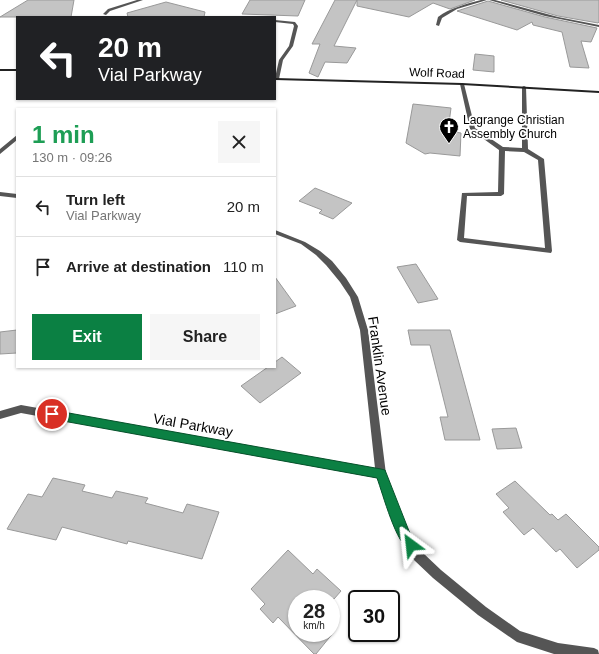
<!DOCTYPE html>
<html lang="en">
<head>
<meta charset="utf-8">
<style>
  :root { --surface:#fff; --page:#f6f6f6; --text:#222; --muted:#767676; --line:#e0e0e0; --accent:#0b8043 }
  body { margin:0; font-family:Arial,sans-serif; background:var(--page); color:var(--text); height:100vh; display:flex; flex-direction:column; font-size:15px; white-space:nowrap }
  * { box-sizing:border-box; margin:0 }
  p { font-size:13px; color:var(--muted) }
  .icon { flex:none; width:22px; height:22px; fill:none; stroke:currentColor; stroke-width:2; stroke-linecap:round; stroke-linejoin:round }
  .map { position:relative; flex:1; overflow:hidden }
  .side { position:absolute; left:16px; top:108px; width:260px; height:260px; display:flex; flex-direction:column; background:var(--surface); border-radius:0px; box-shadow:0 1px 3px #0004 }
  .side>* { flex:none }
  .banner { position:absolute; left:16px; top:16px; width:260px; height:84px; border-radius:0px; box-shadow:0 1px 3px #0004; background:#202124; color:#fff; overflow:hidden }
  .speed { position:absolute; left:288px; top:590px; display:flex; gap:8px; font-size:20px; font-weight:700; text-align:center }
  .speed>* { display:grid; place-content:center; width:52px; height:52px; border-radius:50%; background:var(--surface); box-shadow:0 1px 3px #0004; line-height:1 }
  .speed small { font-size:10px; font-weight:400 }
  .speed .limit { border:2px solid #111; border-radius:6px; background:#fff; color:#111 }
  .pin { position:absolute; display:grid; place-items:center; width:34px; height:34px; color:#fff; margin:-17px; border:2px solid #fff; border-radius:50%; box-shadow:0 1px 4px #0007 }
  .me { position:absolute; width:44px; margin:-22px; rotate:330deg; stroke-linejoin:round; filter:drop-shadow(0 0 3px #0008) }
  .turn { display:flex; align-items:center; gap:14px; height:84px; padding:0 16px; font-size:18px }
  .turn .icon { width:52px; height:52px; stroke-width:2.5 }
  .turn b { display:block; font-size:28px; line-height:34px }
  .round { display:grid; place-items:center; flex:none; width:42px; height:42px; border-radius:0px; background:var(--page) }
  .headline { display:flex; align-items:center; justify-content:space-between; height:68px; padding:0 16px }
  h1 { font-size:24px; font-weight:800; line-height:30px; color:#1e9e55 }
  .button { display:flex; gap:8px; margin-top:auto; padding:8px 16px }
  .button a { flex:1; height:46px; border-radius:0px; background:var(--accent); color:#fff; font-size:16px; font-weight:800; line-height:46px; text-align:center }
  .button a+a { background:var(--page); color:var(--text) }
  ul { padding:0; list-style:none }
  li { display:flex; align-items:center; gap:12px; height:60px; padding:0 16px; border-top:1px solid var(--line) }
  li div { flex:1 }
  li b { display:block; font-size:15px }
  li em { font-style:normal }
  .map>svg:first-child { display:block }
  .building { fill:#c4c4c4; stroke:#999 }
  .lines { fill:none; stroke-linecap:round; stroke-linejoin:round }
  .service { fill:#555; fill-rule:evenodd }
  .minor { fill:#555; fill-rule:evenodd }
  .secondary { fill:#222; fill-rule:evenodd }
  .route { fill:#0b8043; stroke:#07532c }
  .labels { text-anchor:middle; stroke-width:3.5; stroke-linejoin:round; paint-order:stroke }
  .far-street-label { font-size:12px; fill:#000; stroke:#fff }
  .far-poi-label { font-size:12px; fill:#000; stroke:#fff; text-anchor:start }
  .street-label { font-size:14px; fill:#000; stroke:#fff }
</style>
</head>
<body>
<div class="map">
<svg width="599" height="654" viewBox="0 0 599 654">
  <rect width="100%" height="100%" fill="#fff"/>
  <path class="building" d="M28,0H74L71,17H0Z
    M250,0H305L298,16L242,14Z
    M335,0H357L334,46L356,48L347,63L325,62L318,77L309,73L320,44H312Z
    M357,0H475L450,9L433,3L409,17L357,6Z
    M501,0H599V22L598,23L558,16Z
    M488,1L545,17L597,28L591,42L581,41L589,68L570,67L562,32L533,25L532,22L517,30L457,11Z
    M166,2L205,12L204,17H128L127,13Z
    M475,54L494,56V72L473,70Z
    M413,104L451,108L448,131L461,133L460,156L430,153L425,154L406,143Z
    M315,188L352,203L333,219L319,213L322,210L299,201Z
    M416,264L438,299L418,303L397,267Z
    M275,277L296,306L275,314Z
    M17,330V353L0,354V332Z
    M408,330H450L480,440H445L440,417H448L430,345H411Z
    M282,357L301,373L260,403L241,386L268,367H275V362Z
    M516,428L522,448L497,449L492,429Z
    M53,478L85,485L82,491L112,498L116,491L148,498L145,503L183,513L187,504L219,512L202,559L128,541L127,544L62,527L56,540L7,529L28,494L42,497Z
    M515,481L550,515L552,514L558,520L566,514L599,547V550L577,568L560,549L556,552L533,528L524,535L503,512L509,508L496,494Z
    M288,550L313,574L317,569L341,591L334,599H297V633H333L316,654H314L278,617L273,623L260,609L265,604L251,589Z"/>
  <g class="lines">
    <path class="service" d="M462,83L464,84L475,128L503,147L522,148V87L524,86L526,87L528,149L544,159L552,251L551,253L460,242L457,240L462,193L498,192L499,150L470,129L460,84ZM505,151L524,152L538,160L545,248L464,238L467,196H501L504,194Z"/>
    <path class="minor" d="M137,0H143L110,11L106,15L103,14L108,9Z
      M481,0H487L457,9L442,18L439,26L436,25L438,17C450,8 466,4 481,0Z
      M489,0H495L558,17L599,25V27L545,16Z
      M275,20L295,22L298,26L293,46L283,60L279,79L277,80H275V78L279,60L289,46L294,26L293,24L275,22Z
      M17,135V140L0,154V149Z
      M0,192L17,194V198L0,196Z
      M275,230L305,242L320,251L332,261L346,278L358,297L368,330L386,474L408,532L422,552L441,570L486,607L520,631L558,643L594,648L598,650L599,654H554L517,642L478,615L433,578L414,560L400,539L377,478L21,413L0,419V411L21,405L375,468L360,330L350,297L340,282L326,265L316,255L301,244L275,234Z"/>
    <path class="secondary" d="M0,69H17V71H0Z
      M275,78L462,83L599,91V93L462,85L275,80Z"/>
  </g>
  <path class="route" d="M52,410L381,469L385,470L409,531L417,545L415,550L411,551C396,545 383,494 377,478L52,419L48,417L47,414L48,411Z"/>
  <defs>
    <g id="church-pin" transform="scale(1)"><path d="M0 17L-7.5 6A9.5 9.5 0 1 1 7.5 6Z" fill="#000" stroke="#fff"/><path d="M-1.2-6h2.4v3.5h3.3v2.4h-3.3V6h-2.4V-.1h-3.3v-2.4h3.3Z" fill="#fff"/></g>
  </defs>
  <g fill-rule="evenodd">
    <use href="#church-pin" x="449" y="127"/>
  </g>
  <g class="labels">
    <g class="far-street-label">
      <text transform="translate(437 73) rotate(2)" y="4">Wolf Road</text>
    </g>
    <g class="far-poi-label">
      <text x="463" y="124">Lagrange Christian<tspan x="463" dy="14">Assembly Church</tspan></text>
    </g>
    <g class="street-label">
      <text transform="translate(380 366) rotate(82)" y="5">Franklin Avenue</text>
      <text transform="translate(193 425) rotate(10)" y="5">Vial Parkway</text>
    </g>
  </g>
</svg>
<div class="speed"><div>28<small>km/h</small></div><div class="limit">30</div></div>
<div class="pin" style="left:52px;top:414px;background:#d93025"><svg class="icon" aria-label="arrive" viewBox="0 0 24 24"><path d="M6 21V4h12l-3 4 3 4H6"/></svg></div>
<svg class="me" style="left:411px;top:545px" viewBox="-20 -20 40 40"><path d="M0-17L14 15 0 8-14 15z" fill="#0b8043" stroke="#fff" stroke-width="4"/></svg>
<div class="banner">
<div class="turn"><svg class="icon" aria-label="left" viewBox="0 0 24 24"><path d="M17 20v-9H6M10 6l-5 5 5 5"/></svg><div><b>20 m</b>Vial Parkway</div></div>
</div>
<section class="side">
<div class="headline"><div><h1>1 min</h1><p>130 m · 09:26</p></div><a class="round"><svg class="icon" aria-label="close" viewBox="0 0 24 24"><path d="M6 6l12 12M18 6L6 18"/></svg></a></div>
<ul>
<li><svg class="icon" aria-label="left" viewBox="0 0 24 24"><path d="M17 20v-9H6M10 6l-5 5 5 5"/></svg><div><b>Turn left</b><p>Vial Parkway</p></div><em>20 m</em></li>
<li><svg class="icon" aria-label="arrive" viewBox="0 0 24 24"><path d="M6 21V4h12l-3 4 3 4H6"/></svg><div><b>Arrive at destination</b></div><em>110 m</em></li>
</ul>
<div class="button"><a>Exit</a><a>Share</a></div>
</section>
</div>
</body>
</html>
